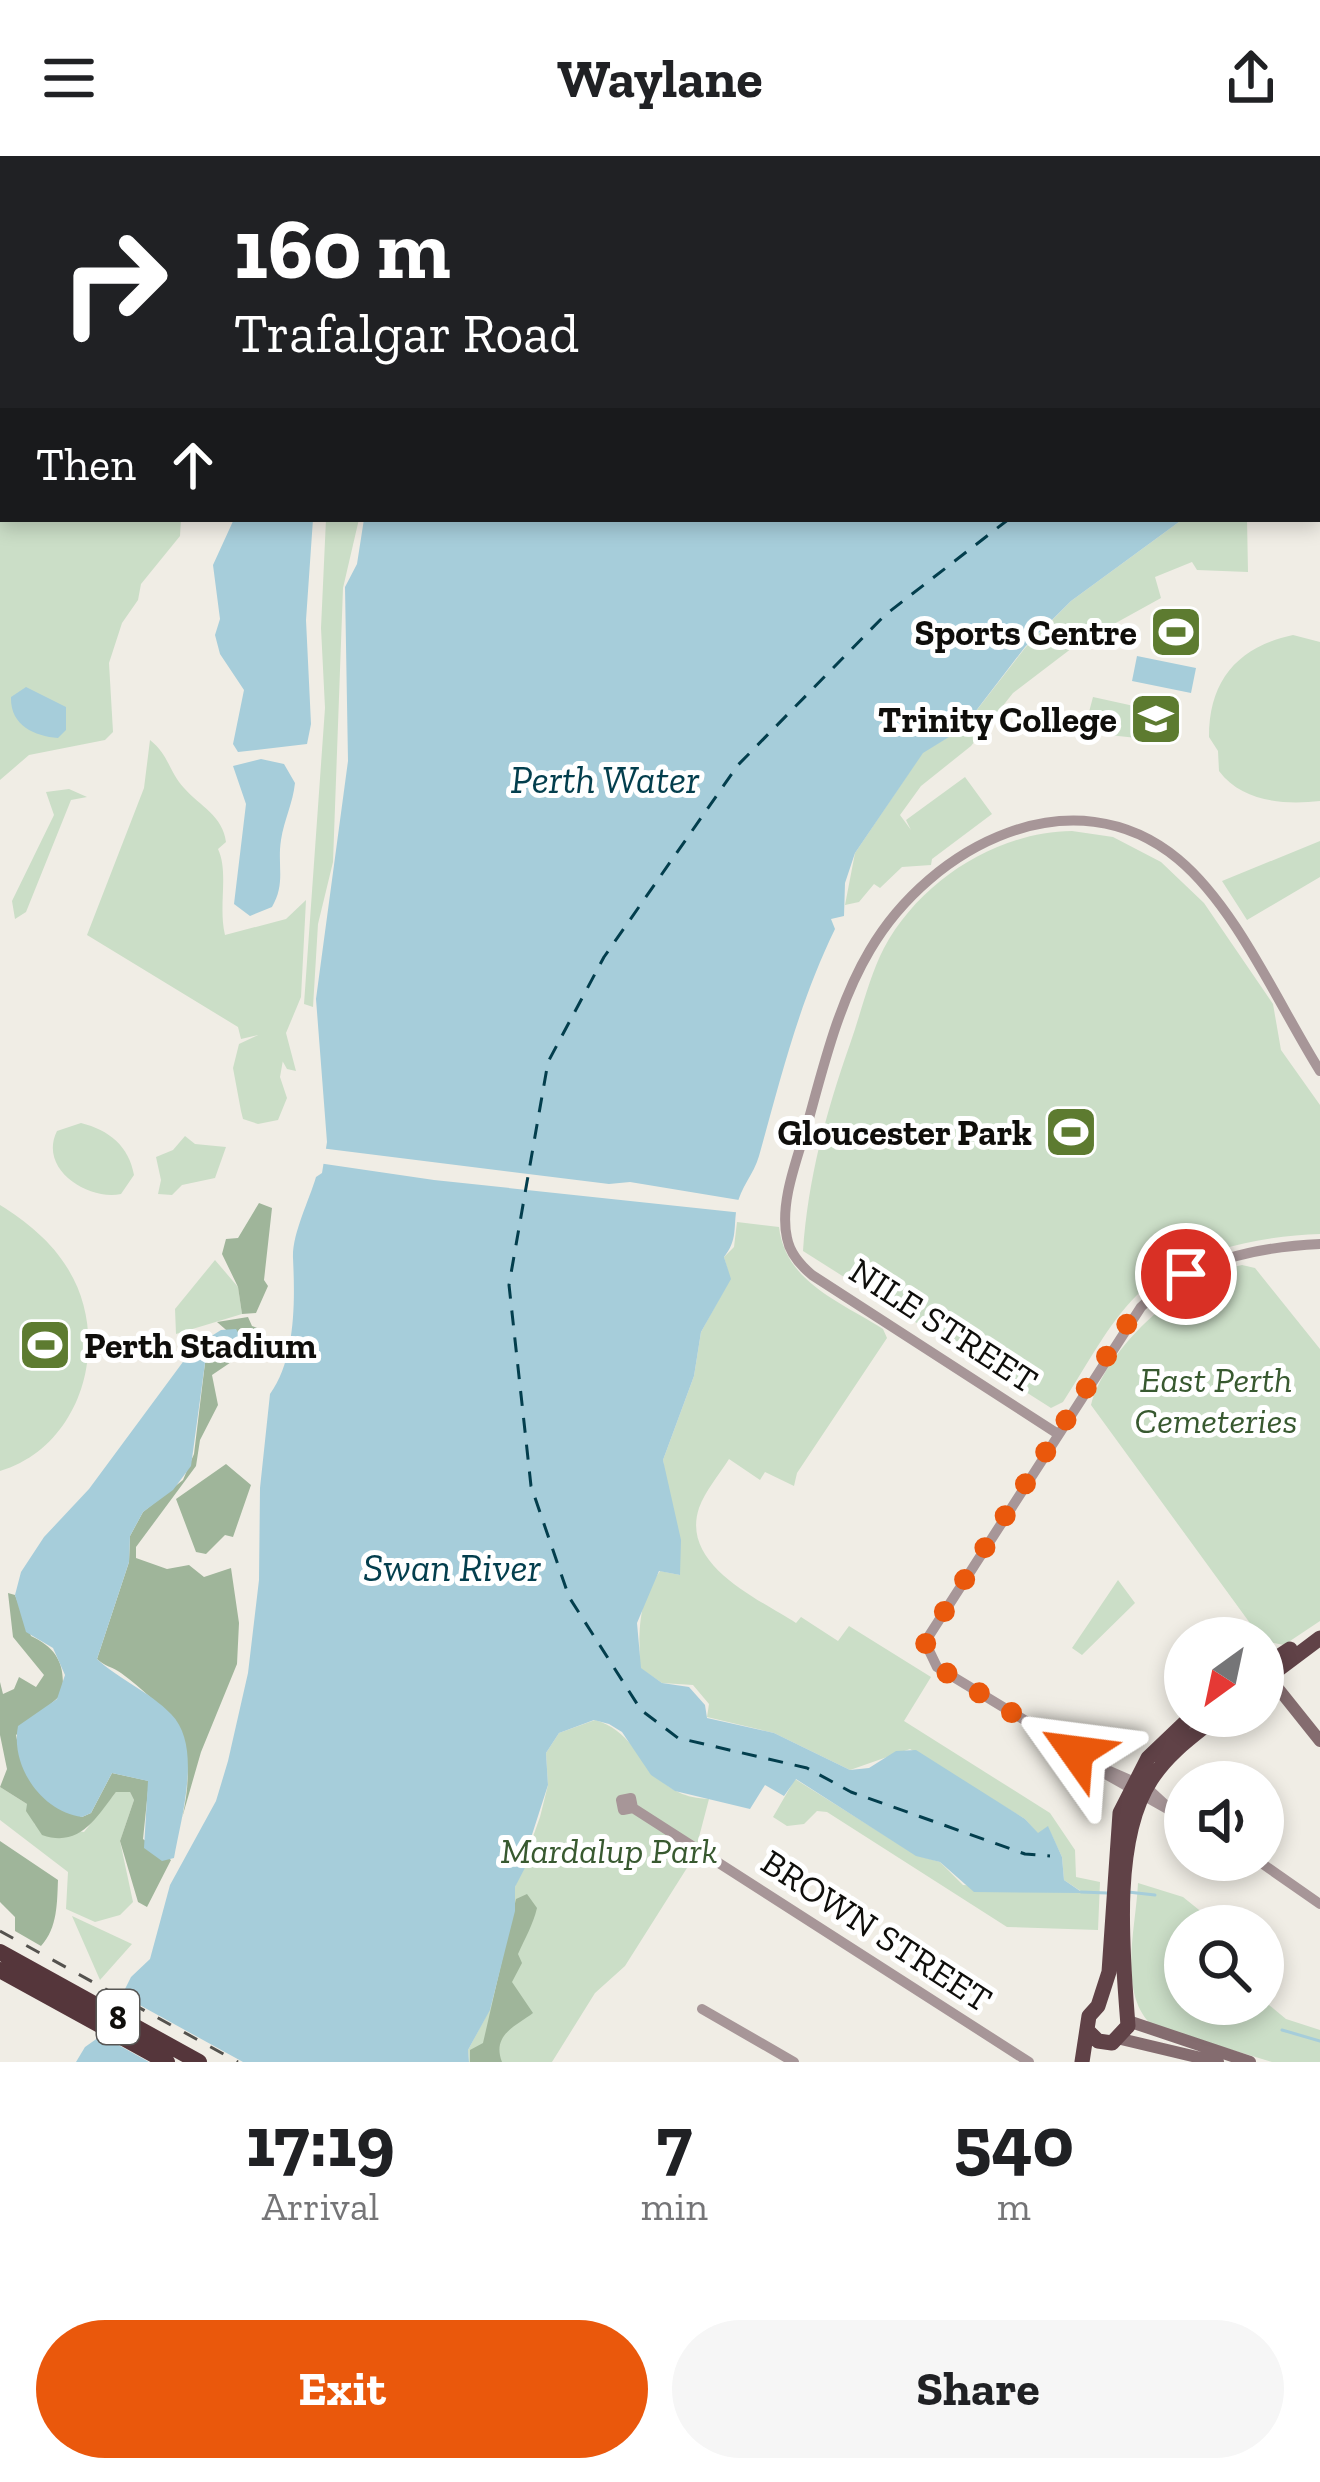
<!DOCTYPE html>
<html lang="en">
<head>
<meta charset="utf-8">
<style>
  :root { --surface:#fff; --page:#f6f6f6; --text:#202124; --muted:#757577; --accent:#ea580c }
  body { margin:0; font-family:"Zilla Slab",serif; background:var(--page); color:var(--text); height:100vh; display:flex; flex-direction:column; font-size:45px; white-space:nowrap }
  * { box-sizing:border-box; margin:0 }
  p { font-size:39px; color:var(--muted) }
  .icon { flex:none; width:66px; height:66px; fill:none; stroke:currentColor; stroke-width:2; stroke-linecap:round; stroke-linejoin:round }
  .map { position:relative; height:1906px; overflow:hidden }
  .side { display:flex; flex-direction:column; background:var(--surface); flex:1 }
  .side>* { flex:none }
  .top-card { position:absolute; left:0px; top:0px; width:1320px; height:366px; box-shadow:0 6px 18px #0003; background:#202124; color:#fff; overflow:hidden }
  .needle { width:78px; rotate:213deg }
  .controls { position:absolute; left:1164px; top:1461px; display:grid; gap:24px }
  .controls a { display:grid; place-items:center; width:120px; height:120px; border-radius:50%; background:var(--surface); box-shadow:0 6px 18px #0003; font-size:60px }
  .pin { position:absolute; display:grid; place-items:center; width:102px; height:102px; color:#fff; margin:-51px; border:6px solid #fff; border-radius:50%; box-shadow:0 3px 12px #0007 }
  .me { position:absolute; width:132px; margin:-66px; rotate:301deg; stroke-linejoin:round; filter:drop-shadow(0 0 9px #0008) }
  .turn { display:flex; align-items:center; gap:42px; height:252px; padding:0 36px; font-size:54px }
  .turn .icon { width:156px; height:156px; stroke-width:2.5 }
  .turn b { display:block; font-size:84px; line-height:102px }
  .then { display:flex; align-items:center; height:114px; padding:0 36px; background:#0003; gap:24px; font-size:45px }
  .eta { display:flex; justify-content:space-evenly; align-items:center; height:204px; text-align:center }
  .eta b { font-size:72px; font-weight:700; line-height:84px }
  .primary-button { display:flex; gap:24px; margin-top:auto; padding:24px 36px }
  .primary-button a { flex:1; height:138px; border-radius:72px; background:var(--accent); color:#fff; font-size:48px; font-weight:700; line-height:138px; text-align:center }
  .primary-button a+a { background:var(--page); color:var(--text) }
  header { display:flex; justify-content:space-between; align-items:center; height:156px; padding:0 36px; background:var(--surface); font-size:54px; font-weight:700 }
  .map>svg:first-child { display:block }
  .green { fill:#cbdec7 }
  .forest { fill:#9fb59a }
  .water { fill:#a6cdda }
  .pier { fill:#f0ede5 }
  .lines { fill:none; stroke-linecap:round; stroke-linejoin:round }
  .stream { stroke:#a6cdda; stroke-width:3 }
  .ferry { stroke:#033e4d; stroke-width:3; stroke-dasharray:15 12; stroke-linecap:butt }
  .tertiary { stroke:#a79698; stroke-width:10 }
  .secondary { stroke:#846c6f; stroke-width:12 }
  .trunk { stroke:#604247; stroke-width:15 }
  .motorway { stroke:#55363b; stroke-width:16 }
  .rail { stroke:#54524e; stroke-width:3; stroke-dasharray:15 15; stroke-linecap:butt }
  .route { stroke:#ea580c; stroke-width:21; stroke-dasharray:0 37.8 }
  .labels { text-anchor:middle; stroke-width:10; stroke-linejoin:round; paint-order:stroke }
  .shield { fill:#fff; stroke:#575654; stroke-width:3 }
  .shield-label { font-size:33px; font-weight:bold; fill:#0f0e0b }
  .poi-label { font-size:36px; font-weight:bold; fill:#0f0e0b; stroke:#fff; text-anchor:end }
  .street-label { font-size:36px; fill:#0f0e0b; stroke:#fff }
  .park-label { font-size:36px; font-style:italic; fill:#385930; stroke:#fff }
  .water-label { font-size:39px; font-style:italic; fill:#033e4d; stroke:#fff }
</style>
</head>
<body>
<header><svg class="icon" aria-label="menu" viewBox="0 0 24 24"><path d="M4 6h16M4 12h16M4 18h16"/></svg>Waylane<svg class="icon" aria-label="share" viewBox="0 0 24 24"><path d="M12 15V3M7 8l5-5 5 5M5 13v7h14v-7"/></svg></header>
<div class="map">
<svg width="1320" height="1906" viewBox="0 0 1320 1906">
  <rect width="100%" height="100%" fill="#f0ede5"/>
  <path class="green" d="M876,0H1320V147L1317,3Z
    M0,110L3,363H181L180,380L141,428L138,444L122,467L109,507L113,576L105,584L29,599L0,624Z
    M326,363H359L343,432L333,706L318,768L313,851L304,848L325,552L321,472Z
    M1183,363H1247L1248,416L1197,414L1192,406L1155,421L1161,442L1076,489L1013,537L971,590L921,630L900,659L911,674L906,664L965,621L992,658L932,703L931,709L902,711L880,732L874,728L859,746L845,749L855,697L923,596L962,573L1025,492L1071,445Z
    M1293,479L1320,486V645C1284,649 1242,646 1219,615L1218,595L1209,581C1209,524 1238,491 1293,479Z
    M1093,541L1143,552L1137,582L1090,577L1085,571Z
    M150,584C169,599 169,616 184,632C200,650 223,660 226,686L218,693C229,716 218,751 225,779L286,763L306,744L301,841L286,877L296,915L287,913L270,883L283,904L280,921L287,942L278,964L258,968L243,963L241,955L233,912L239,888L258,879L241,883L238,871L87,779L144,632Z
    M69,633L87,641L71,644L26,756L15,763L12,745L54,659L46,636Z
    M1072,675L1113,681L1161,706L1204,747L1273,848L1281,894L1320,949V1078C1260,1080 1182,1095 1137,1139C1107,1169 1086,1211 1063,1246L1051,1252L803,1095C808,1023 826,956 850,888C861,857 869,821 884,792C920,725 996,676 1072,675Z
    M1320,685V721L1247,764L1222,725Z
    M81,967C109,974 129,990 134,1019L121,1038C88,1045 38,1013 57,975Z
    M185,980L195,988L226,991L215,1022L182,1029L172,1039L158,1038L161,1024L156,1001L173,994Z
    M0,1049C26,1065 52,1086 68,1113C112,1184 83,1290 0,1315Z
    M737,1066L779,1071C785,1126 841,1146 883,1173L887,1182L797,1317L794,1330L765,1316L760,1324L729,1303C719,1319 705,1335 699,1352C680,1409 759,1443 796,1467L801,1461L838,1485L849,1470L931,1521L904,1565L1050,1657L1075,1694L1076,1721L1100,1726L1098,1774L1007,1771L827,1656L817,1655L804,1668L787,1670L773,1661L795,1623L916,1699L940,1706L963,1729L1082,1736L1064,1724L1062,1701L1048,1671L1038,1678L1025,1663L910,1593L850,1614L774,1577L707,1561L709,1548L693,1529L662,1527L640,1512C639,1476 637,1446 660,1415L680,1419L663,1304L694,1220L701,1176L730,1123L724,1101L734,1091Z
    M215,1104L238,1131L242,1158L176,1178L175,1153Z
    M1242,1109L1255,1112L1320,1193V1465L1284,1489L1263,1485L1091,1249C1106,1192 1184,1121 1242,1109Z
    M1118,1424L1135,1447L1082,1499L1072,1492Z
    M595,1564C646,1578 643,1641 709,1643L699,1681L704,1685L625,1810L595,1837L552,1906H469L468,1894L490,1853L515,1755V1731L540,1661L548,1629L546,1597L559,1577Z
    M0,1631L27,1648L35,1669L84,1676L116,1636H130L134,1644L120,1685L133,1746L120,1759L95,1766L66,1753L68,1716L0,1664Z
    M1138,1727L1183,1741L1219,1770H1185V1848L1263,1844L1286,1863L1320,1874V1906H1272L1153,1870C1117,1839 1136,1772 1138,1727Z
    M72,1760L132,1788L100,1824Z"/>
  <path class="forest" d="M259,1047L272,1052L264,1124L268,1130L256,1157L242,1158L238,1131L222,1098L226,1083L238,1082Z
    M248,1161L252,1170L262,1174L246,1196L212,1219L218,1249L200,1284L196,1310L136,1391V1402L167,1413L189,1409L204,1421L231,1412L239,1467L237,1508L201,1596L182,1662C199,1591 177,1559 121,1517C113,1511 104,1510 97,1503L129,1406L130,1380L143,1356L183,1324L194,1298L205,1207L240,1186L217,1166Z
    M226,1308L251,1329L233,1381L225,1379L206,1398L196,1396L176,1343Z
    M8,1437L15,1439L31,1480C57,1492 66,1509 62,1538L16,1579C26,1628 36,1642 82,1661L91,1657L112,1617L149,1625L143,1683L171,1704L147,1751L138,1746L120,1685L134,1644L130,1636H116C96,1662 80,1692 42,1679L26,1655L27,1648L0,1631L7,1613L0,1579V1526L3,1538L14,1533L19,1521L36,1531L44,1519L13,1481Z
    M0,1685L58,1724C57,1745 58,1772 41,1790L15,1775V1761L0,1746Z
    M527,1738L537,1752C533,1769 525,1782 518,1798L522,1807L512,1826L533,1857C518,1869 491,1878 502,1906H470V1894L483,1887L516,1743Z"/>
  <path class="water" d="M234,363H313L306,464L311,568L307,588L238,596L233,588L244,534L220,498L215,479L220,463L213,409Z
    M364,363H1183L1071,445L1025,491L962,573L923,597L855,697L845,727L844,760L831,763L835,773C799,847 781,921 759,1000C754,1018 740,1032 737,1050C733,1071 738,1084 724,1101L731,1123L701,1176L694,1220L663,1304L681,1384L680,1419L659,1415L637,1467L641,1512L662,1527L689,1531L705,1549L707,1562L774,1577L850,1614L869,1612L896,1595L916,1594L1025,1663L1038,1677L1048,1670L1062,1701L1064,1724L1083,1737L974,1736L940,1706L916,1700L796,1623L784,1640L765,1629L750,1653L675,1635L651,1619L622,1576L609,1568L594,1564L559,1577L546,1597L548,1629L529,1688V1704L515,1731V1755L490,1854L468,1894L469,1906H76L85,1891L102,1879L131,1821L150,1803L170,1729L216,1645L228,1605L248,1517L259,1424L260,1332L270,1238C296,1202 295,1144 293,1102C292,1078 309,1045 316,1021L322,1017L327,986L316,843L348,605L345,431L357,408Z
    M1137,500L1196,512L1191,537L1132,525Z
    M26,531L66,551V574L58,582C34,580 10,569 11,541Z
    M261,603L284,608L295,627C293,647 284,664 281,684C277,710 286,727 272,751L250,760L234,748L246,648L233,610Z
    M236,1173L241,1181L238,1190L205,1207L191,1310L173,1334L143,1356L130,1380L129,1406L97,1503C117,1522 150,1536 171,1558C203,1590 181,1662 174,1702L162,1705L144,1692L148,1625L112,1617L91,1657L82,1661C42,1656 10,1610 18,1570L57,1543L65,1519L53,1492L26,1476L15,1439L21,1416L44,1381L89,1333L194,1191L221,1174Z"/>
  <path class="pier" d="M320,992L609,1028L630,1026L745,1045L743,1057L434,1024L318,1007Z
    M116,1836L243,1906H149L95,1876Z"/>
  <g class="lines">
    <path class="stream" d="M1081,1736L1107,1737
      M1128,1736L1155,1739
      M1282,1874L1320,1885"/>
    <path class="ferry" d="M1317,218L1320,217
      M1009,363L885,459L738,609L604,801L548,906L509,1129L531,1330L569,1441L641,1554L678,1582L807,1612L851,1636L1025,1698L1050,1700"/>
    <path class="tertiary" d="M1058,1278L812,1119C800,1109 790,1098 787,1082C779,1046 798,1001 808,966C824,908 839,846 870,794C931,690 1073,616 1178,703C1237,752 1279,850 1320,915
      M1105,1613L1107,1619L1185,1663
      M633,1652L631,1642L621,1644L623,1654L633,1652L1029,1906
      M1172,1655L1146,1631L1105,1613L937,1511L925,1486L1141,1151C1188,1105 1256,1091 1320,1088
      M1257,1704L1320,1748
      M702,1853L794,1906"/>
    <path class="secondary" d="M1265,1516L1320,1585
      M1128,1865L1250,1906
      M1121,1883L1218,1906"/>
    <path class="trunk" d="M1263,1511L1290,1493
      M1263,1525L1320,1482
      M1090,1877L1098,1885L1112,1887L1128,1870C1123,1801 1111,1685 1151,1624C1168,1597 1193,1580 1218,1560
      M1082,1906L1089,1860L1098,1850L1109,1816L1120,1657L1148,1602L1192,1560"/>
    <path class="motorway" d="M0,1796L199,1906
      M0,1814L167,1906"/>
    <path class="rail" d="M0,1775L238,1906"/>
  </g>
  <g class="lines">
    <path class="route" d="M1076,1596L937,1511L925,1486L1127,1168L1154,1138L1186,1118"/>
  </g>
  <defs>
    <g id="stadium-square" transform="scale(2.7)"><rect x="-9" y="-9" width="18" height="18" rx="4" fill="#5d7b30" stroke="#fff"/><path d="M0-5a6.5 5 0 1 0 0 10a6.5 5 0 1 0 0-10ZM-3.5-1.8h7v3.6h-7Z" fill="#fff"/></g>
    <g id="school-square" transform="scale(2.7)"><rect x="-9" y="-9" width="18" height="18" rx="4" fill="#5d7b30" stroke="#fff"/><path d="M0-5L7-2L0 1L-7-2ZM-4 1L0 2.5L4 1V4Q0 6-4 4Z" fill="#fff"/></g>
  </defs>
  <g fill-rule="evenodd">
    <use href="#stadium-square" x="1176" y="476"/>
    <use href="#school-square" x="1156" y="563"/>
    <use href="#stadium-square" x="1071" y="976"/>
    <use href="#stadium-square" x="45" y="1189"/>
  </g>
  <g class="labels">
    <rect class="shield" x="97" y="1834" width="42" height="54" rx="9"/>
    <g class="shield-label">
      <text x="118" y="1873">8</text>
    </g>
    <g class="poi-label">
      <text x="1137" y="489">Sports Centre</text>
      <text x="1117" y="576">Trinity College</text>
      <text x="1032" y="989">Gloucester Park</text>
      <text x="84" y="1202" text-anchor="start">Perth Stadium</text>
    </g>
    <g class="street-label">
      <text transform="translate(944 1169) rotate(33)" y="13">NILE STREET</text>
      <text transform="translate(877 1774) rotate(33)" y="13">BROWN STREET</text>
    </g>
    <g class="park-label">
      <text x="1216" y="1236">East Perth<tspan x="1216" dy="41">Cemeteries</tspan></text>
      <text x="609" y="1707">Mardalup Park</text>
    </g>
    <g class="water-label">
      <text x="605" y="637">Perth Water</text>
      <text x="452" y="1425">Swan River</text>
    </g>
  </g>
</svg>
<div class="controls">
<a><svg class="needle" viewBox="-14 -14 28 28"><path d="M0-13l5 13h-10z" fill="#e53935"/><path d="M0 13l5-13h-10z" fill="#757577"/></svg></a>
<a><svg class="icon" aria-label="sound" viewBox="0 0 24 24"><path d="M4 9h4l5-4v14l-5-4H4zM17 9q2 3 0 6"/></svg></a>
<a><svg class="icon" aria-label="search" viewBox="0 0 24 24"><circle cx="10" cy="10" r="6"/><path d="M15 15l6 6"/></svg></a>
</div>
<div class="pin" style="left:1186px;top:1118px;background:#d93025"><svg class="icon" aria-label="arrive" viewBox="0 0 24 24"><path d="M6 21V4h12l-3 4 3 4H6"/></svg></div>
<svg class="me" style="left:1076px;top:1596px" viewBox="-20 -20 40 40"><path d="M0-17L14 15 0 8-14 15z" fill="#ea580c" stroke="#fff" stroke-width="4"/></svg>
<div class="top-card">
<div class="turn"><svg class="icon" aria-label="right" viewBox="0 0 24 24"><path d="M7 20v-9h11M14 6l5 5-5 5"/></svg><div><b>160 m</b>Trafalgar Road</div></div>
<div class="then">Then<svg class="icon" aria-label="ahead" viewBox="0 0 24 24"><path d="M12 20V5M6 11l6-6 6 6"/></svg></div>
</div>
</div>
<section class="side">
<div class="eta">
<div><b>17:19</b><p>Arrival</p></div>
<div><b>7</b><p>min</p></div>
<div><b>540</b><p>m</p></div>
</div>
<div class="primary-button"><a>Exit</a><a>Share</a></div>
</section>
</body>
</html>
